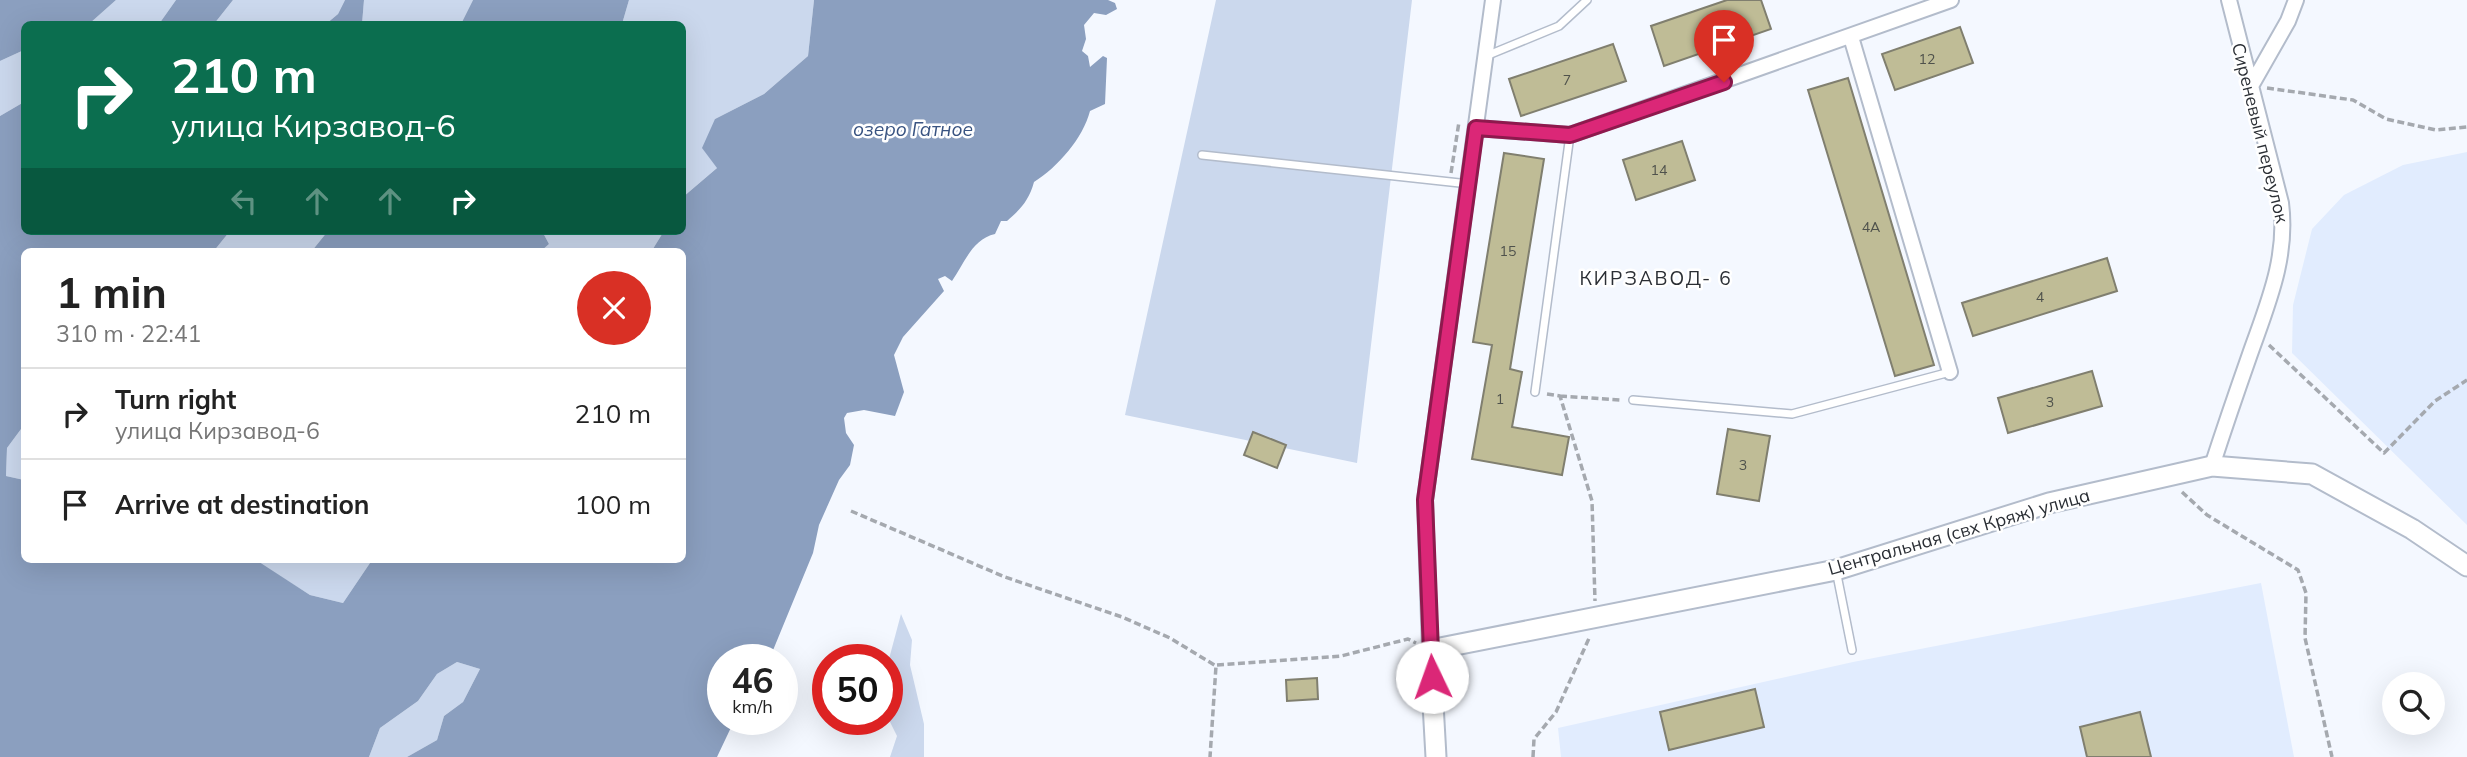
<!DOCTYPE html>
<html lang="en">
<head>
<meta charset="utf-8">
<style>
  :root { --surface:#fff; --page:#f2f2f2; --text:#222; --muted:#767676; --line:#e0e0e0 }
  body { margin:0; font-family:Mulish,sans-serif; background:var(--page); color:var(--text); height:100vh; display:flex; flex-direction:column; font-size:26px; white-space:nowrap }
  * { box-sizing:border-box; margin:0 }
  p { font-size:23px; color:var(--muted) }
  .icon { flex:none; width:38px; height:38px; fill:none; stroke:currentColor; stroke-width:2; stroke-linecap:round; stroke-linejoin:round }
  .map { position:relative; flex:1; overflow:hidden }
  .side { position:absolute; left:21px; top:248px; width:665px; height:315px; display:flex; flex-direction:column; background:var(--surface); border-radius:10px; box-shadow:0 7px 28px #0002 }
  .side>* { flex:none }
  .guide { position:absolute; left:21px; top:21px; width:665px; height:214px; border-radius:10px; box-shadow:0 7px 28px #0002; background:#0b6e4f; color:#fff; overflow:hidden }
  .buttons { position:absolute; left:2382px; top:672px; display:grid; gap:14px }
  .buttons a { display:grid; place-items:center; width:63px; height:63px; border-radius:50%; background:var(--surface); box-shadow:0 7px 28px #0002; font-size:35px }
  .speed { position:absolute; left:707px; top:644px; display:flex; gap:14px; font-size:35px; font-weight:700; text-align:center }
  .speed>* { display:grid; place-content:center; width:91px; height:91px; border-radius:50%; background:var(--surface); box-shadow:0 7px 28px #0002; line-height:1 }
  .speed small { font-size:18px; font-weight:400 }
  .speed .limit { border:10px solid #d22; background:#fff; color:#111 }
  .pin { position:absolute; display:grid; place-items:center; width:60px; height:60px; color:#fff; margin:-72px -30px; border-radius:50% 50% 50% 0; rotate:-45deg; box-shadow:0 0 7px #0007 }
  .pin .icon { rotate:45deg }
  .me { position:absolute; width:77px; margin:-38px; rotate:357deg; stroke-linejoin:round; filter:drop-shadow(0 0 5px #0008) }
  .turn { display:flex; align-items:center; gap:24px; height:147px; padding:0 35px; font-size:32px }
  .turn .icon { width:91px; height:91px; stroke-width:2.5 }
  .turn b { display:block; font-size:49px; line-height:60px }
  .lanes { display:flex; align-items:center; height:66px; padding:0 35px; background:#0003; justify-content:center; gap:35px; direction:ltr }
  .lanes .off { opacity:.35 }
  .round { display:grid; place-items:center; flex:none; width:74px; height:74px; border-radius:37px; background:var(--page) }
  .summary { display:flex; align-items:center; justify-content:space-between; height:119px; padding:0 35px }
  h1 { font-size:42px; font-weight:700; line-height:52px }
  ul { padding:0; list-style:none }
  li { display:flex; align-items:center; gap:21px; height:91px; padding:0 35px; border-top:2px solid var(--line) }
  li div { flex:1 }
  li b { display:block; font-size:26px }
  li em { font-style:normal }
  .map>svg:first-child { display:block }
  .built { fill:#e1ecfe }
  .green { fill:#cbd8ed }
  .water { fill:#8b9fbf }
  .building { fill:#bfbc96; stroke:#807f6f; stroke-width:2 }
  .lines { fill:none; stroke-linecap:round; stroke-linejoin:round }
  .service-casing { stroke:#b3bccb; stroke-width:10 }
  .minor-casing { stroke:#b3bccb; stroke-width:18 }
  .secondary-casing { stroke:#b3bccb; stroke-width:23 }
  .path { stroke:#a5a9af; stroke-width:3.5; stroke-dasharray:7 3.5; stroke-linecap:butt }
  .service { stroke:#fff; stroke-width:7 }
  .minor { stroke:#fff; stroke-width:14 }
  .secondary { stroke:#fff; stroke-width:19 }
  .route-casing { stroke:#8e194d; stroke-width:18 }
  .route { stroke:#db2777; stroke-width:12 }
  .labels { text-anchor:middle; stroke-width:5; stroke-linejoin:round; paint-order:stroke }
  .number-label { font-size:14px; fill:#4f524c }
  .street-label { font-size:18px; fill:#2a2e34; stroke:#fff }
  .water-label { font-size:19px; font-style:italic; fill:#385381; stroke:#fff }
  .neighbourhood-label { font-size:19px; letter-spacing:2px; fill:#2a2e34; stroke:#fff }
</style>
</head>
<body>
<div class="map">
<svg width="2467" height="757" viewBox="0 0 2467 757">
  <rect width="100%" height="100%" fill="#f4f8ff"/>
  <path class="built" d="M2467,152V525L2292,353L2293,305L2312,229L2344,195L2403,165Z
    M2261,583L2294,757H1561L1558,728L1853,662Z"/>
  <path class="green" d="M116,0H176L159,24H89Z
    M233,0H345L338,14L326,24H214Z
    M364,0H473L461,24H362Z
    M629,0H814L808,56L764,94L715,119L718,167L683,197L682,24H622Z
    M1216,0H1412L1357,463L1125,415Z
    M24,50V102L0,116V61Z
    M230,231H328L311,252H213Z
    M542,231H664L651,252H540L549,244Z
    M24,425V480L6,476L7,448Z
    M372,560L343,603L310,595L256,561Z
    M901,614L912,640L910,665L924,724V757H890L897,736L888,718L892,684L889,659Z
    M457,662L480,669L463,702L444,716L437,740L407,757H369L380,728L418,701L437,674Z"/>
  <path class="water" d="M0,0H116L89,24H24V50L0,61Z
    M176,0H233L214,24H159Z
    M345,0H364L362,24H326L338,14Z
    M473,0H629L622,24H461Z
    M814,0H1108L1115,3L1117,9L1106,15L1094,13L1084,25L1086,39L1082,51L1088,56L1090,67L1103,56L1107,58L1105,104L1090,111C1083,138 1058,167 1034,182C1029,200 1021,209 1007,221H1001L995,234C972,239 964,264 952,281L945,276L938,279L944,291L903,337L894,355L904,392L895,416L864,410L847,413L844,418L846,433L854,445L850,465L839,480L819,525L813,553L769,660H723V719H735L717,757H407L437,740L444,716L463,702L480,669L457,662L437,674L418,701L380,728L369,757H0V116L24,102V231H230L213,252H24V425L7,448L6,476L24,480V560H256L310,595L343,603L372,560H682V252H651L664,231H682L683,197L717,168L702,148L715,119L764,94L808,56Z
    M328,231H542L549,244L540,252H311Z"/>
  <path class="building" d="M1727,0H1761L1771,29L1664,66L1651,26Z
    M1960,27L1973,63L1895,90L1882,54Z
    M1613,44L1626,81L1521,116L1509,79Z
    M1848,78L1934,365L1895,376L1808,90Z
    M1682,141L1695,180L1636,200L1623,160Z
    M1504,153L1544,159L1510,369L1522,372L1512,427L1569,437L1562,475L1472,459L1492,345L1473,342Z
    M2107,258L2117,291L1973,336L1962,303Z
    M2092,371L2102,406L2008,433L1998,398Z
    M1728,429L1770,436L1759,501L1717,494Z
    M1253,432L1286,445L1277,468L1244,455Z
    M1317,678L1318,699L1287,701L1286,680Z
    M1755,689L1764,727L1669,750L1660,712Z
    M2140,712L2151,757H2087L2080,727Z"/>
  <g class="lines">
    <g class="service-casing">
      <path id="service" d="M1486,56L1559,26L1587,0
        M1202,155L1469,184
        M1535,392L1570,135
        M1633,400L1792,414L1950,372
        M1836,570L1852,650"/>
    </g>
    <g class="minor-casing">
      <path id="minor" d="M1851,37L1950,372
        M2251,86L2288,21L2296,0
        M1477,128L1570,135L1951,0
        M2212,466C2224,429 2237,391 2250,354C2268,303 2288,257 2281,203L2229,0
        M1430,650L1425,500L1493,0"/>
    </g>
    <g class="secondary-casing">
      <path id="secondary" d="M1436,757L1430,650L1836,570L2049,503L2212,466L2312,474L2412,529L2467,566"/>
    </g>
    <path class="path" d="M2267,88L2353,100L2386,119L2436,130L2467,127
      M1451,173L1459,122
      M2269,345L2384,453L2435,401L2467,380
      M1547,394L1560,396L1592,501L1595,601
      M1560,396L1621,400
      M2182,492L2207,515L2298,570L2306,593L2305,638L2332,757
      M851,511L1005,577L1122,617L1170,638L1216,666L1210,757
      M1217,665L1341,656L1408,639L1416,643
      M1533,757L1534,739L1556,712L1590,636"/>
    <use href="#service" class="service"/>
    <use href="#minor" class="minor"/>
    <use href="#secondary" class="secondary"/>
  </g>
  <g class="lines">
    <g class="route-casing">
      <path id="route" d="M1432,677L1425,500L1476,128L1570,135L1724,82"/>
    </g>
    <use href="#route" class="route"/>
  </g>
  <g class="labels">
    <g class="number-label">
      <text x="1927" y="64">12</text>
      <text x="1567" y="85">7</text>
      <text x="1659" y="175">14</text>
      <text x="1871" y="232">4А</text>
      <text x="1508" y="256">15</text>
      <text x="2040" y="302">4</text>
      <text x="1500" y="404">1</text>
      <text x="2050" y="407">3</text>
      <text x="1743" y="470">3</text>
    </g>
    <g class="street-label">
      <text transform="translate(2260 133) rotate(76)" y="6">Сиреневый переулок</text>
      <text transform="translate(1959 532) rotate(-16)" y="6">Центральная (свх Кряж) улица</text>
    </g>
    <g class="water-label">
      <text x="913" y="136">озеро Гатное</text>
    </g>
    <g class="neighbourhood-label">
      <text x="1656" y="285">КИРЗАВОД- 6</text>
    </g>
  </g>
</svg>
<div class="buttons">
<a><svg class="icon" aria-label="search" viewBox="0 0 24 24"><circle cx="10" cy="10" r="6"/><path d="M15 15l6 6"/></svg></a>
</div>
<div class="speed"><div>46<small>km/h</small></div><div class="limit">50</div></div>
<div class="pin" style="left:1724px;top:82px;background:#d93025"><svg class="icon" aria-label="arrive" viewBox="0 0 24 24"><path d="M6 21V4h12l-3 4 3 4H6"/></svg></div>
<svg class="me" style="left:1432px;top:677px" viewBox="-20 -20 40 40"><circle r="19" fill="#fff"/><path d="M0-13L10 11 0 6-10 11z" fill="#db2777"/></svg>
<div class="guide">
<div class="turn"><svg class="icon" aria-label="right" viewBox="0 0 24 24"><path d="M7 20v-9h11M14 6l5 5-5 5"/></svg><div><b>210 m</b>улица Кирзавод-6</div></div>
<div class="lanes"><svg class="icon off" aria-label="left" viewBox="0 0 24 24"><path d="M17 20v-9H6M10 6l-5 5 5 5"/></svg><svg class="icon off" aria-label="ahead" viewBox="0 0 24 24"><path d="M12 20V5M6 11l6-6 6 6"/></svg><svg class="icon off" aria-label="ahead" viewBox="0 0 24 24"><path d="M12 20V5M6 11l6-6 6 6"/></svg><svg class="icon" aria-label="right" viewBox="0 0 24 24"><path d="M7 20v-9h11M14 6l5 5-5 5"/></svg></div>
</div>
<section class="side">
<div class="summary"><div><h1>1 min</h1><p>310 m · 22:41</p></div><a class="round" style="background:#d93025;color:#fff"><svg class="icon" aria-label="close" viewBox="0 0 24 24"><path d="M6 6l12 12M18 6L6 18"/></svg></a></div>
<ul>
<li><svg class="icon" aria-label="right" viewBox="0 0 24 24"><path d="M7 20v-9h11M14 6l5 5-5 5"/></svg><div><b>Turn right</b><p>улица Кирзавод-6</p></div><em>210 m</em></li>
<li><svg class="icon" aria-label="arrive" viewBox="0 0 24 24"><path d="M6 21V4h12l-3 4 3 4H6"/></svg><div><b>Arrive at destination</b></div><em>100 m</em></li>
</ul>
</section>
</div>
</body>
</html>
